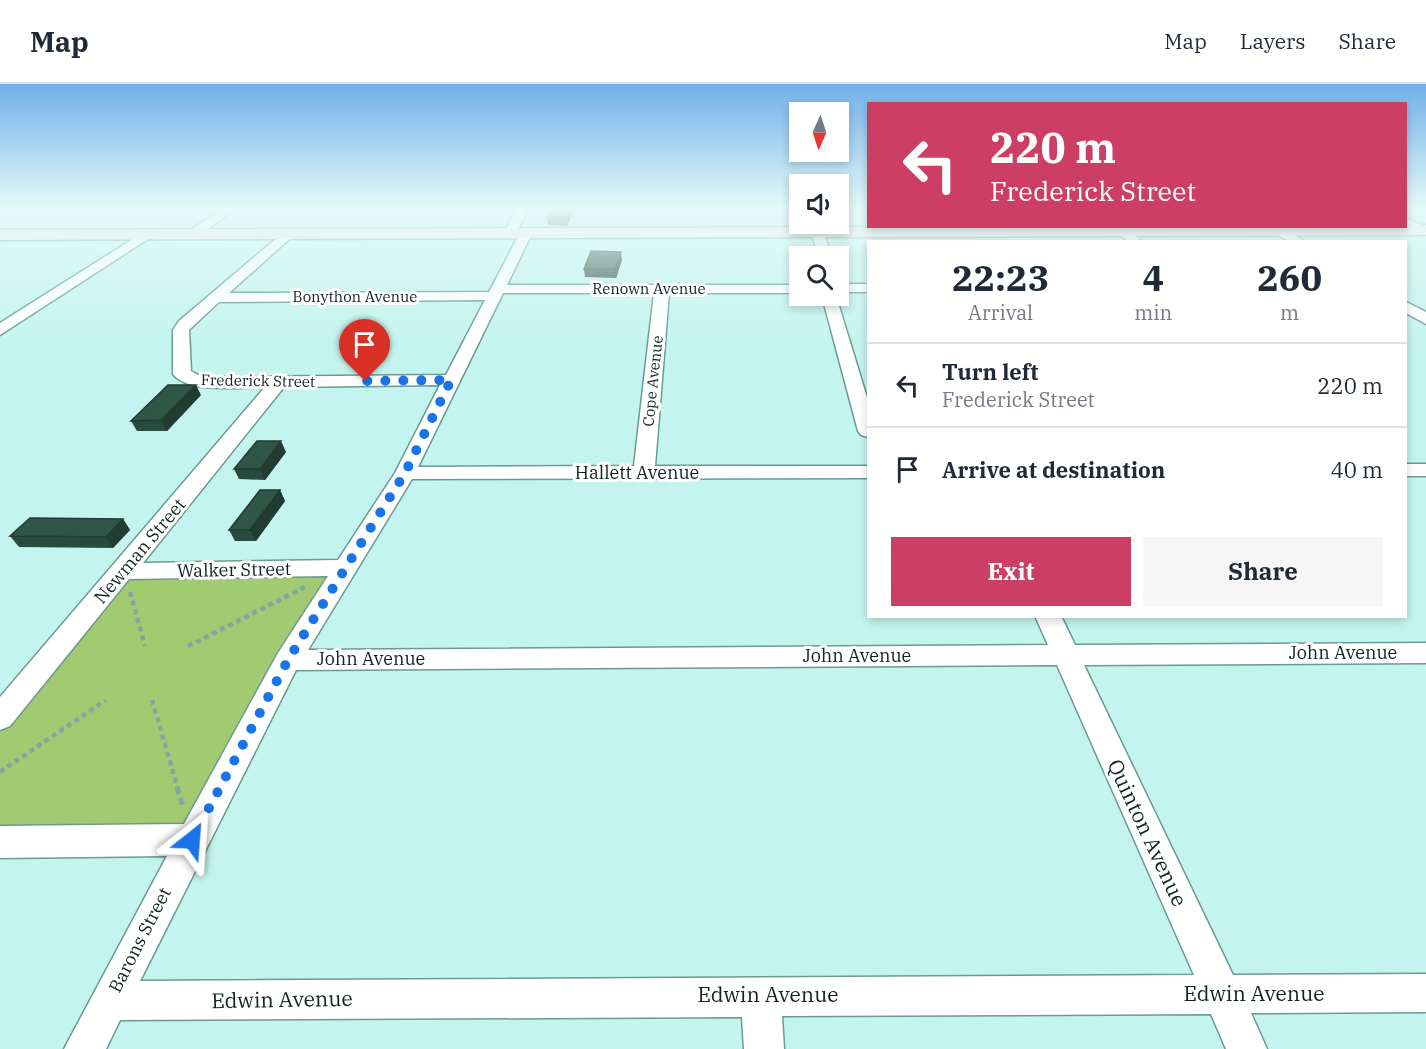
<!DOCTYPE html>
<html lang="en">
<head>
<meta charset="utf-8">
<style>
  :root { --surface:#fff; --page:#f6f6f7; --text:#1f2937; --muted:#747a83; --line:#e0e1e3; --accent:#cd3e65 }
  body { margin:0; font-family:"IBM Plex Serif",serif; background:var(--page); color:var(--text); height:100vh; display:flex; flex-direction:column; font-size:22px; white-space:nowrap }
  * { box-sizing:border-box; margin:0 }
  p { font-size:20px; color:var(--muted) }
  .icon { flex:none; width:33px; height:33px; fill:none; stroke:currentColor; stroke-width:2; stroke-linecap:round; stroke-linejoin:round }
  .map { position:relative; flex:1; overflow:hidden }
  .sheet { position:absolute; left:867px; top:156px; width:540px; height:378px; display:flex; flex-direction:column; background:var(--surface); border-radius:0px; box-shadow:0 3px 9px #0003 }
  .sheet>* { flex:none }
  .guide { position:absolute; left:867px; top:18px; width:540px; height:126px; border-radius:0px; box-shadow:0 3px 9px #0003; background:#cd3e65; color:#fff; overflow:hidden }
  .needle { width:39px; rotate:183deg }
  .buttons { position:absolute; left:789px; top:18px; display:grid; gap:12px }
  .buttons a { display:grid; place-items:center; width:60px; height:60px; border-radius:0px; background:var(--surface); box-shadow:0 3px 9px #0003; font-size:30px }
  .pin { position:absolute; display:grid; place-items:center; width:51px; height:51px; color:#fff; margin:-62px -26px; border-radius:50% 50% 50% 0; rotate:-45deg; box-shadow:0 0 6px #0007 }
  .pin .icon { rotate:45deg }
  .me { position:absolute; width:66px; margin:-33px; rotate:28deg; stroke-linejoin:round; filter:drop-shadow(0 0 4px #0008) }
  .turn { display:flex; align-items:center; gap:21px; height:126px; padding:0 24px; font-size:27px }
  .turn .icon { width:78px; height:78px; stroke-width:2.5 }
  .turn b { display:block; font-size:42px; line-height:51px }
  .eta { display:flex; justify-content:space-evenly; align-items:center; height:102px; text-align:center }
  .eta b { font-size:36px; font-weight:700; line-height:42px }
  .action { display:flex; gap:12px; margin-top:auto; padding:12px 24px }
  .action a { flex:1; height:69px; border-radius:0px; background:var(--accent); color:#fff; font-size:24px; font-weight:700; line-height:69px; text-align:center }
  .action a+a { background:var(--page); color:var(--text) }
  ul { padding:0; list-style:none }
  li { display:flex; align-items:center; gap:18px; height:84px; padding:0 24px; border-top:2px solid var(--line) }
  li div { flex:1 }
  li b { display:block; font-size:22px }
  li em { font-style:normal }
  header { display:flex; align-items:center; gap:36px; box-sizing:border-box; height:84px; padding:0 30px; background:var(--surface); border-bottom:2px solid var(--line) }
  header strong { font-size:28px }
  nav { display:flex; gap:33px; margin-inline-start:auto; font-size:21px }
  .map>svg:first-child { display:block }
  .green { fill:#a2ca71 }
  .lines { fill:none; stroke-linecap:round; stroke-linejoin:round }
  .street-casing { stroke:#6b9994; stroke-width:3 }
  .secondary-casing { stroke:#6b9994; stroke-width:3 }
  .path-far1 { stroke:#82a7a3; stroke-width:4.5; stroke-dasharray:5 4; stroke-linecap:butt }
  .path { stroke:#82a7a3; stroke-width:5; stroke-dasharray:7 4.5; stroke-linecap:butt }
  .street { fill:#fff; fill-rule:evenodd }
  .secondary { fill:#fde3e8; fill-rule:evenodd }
  .wall { fill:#294a3e }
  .shaded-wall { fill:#223c32 }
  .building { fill:#305648; stroke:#223c32; stroke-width:1.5 }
  .route { stroke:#1a73e8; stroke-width:10; stroke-dasharray:0 18 }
  .labels { text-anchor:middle; stroke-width:6; stroke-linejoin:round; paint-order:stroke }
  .far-street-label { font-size:15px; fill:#102321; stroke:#fff }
  .street-label { font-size:18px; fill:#102321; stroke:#fff }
  .near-street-label { font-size:21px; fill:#102321; stroke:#fff }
</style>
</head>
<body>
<header>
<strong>Map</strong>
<nav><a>Map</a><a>Layers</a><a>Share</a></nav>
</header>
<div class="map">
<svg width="1426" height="965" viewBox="0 0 1426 965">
  <rect width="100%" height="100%" fill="#c4f4ef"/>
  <path class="green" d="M344,484L192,756L0,758V634L124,487Z"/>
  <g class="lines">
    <g class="street-casing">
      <path id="street" d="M224,124H237L197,153H189V147Z
        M517,124H529L514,152H506L504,149Z
        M1406,134L1426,143V149H1418L1406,142Z
        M809,140H821L831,172H818Z
        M1112,142H1126L1142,158H1128Z
        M1263,142H1279L1306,158H1289Z
        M526,145L532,149L507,201H800V209H669L655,382H868V394L412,395L308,566L1048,561L1035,532H1061L1075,561L1426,559V579L1084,581L1233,891L1426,890V928L1251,929L1267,965H1226L1211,930L782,932L784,965H744L742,933L120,936L106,965H64L167,772L0,774V742L184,740L278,569L328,492L129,495L10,642L0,646V613L265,303C243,303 188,310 173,290V246L179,237L285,147L289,146L295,150L229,209L489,208L520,149ZM503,209H654L634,382L418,383ZM485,216L446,291L216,293L200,292L191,287L189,246L219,218ZM440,301L395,389L338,476L143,479L284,303ZM1057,581L1194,891L140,897L296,586Z
        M147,146L153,150L151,153L0,251V239Z
        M838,200H868V208H838Z
        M822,212H836L868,317V353L861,351L858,347Z
        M1406,218L1426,228V240L1406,229Z
        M1406,380H1426V392H1406Z"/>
    </g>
    <g class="secondary-casing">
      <path id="secondary" d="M1406,141H1426V151L0,156V146Z"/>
    </g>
    <path class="path-far1" d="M130,508L145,562
      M188,562L305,503
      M152,616L178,705
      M0,688L106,616"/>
    <path class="path" d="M177,703L183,723"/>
    <use href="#street" class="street"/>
    <use href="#secondary" class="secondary"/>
  </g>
  <path class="wall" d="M552,124H574V126L567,142L548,141L547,134Z
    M622,176L616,194L585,193L584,185Z
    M201,311L167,347H137L131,337Z
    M286,368L265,396L239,395L234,385Z
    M280,406L285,417L256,457H235L229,446Z
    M123,435L130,446L113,464L19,463L10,452Z"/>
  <path class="shaded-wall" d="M571,124H574V126L567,142L566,134Z
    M621,168L622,176L616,194L615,185Z
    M196,301L201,311L167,347L161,336Z
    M281,357L286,368L265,396L260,385Z
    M280,406L285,417L256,457L250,446Z
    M123,435L130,446L113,464L106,453Z"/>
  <path class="building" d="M552,124H571L566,134H547Z
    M591,167L621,168L615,185H584Z
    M168,301H196L161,336L131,337Z
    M257,357H281L260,385H234Z
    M260,406H280L250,446H229Z
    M30,434L123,435L106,453L10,452Z"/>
  <linearGradient id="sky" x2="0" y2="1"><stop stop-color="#71b0eb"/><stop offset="0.48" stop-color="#e4faf8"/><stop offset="1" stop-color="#e4faf8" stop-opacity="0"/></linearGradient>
  <rect width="1426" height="259" fill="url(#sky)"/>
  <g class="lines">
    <path class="route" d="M192,756L288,576L405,389L451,296L365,297"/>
  </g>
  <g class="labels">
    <g class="far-street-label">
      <text x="649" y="210">Renown Avenue</text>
      <text x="355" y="218">Bonython Avenue</text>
      <text transform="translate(258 297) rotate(1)" y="5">Frederick Street</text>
      <text transform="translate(653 297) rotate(-84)" y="5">Cope Avenue</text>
    </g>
    <g class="street-label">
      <text x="637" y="395">Hallett Avenue</text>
      <text transform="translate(140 467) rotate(-50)" y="6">Newman Street</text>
      <text transform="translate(234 486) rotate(-1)" y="6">Walker Street</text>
      <text x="1343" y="575">John Avenue</text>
      <text x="857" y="578">John Avenue</text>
      <text x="371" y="581">John Avenue</text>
      <text transform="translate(140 856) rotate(-63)" y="6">Barons Street</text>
    </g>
    <g class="near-street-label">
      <text transform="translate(1147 749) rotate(65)" y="7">Quinton Avenue</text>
      <text x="1254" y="917">Edwin Avenue</text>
      <text x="768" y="918">Edwin Avenue</text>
      <text transform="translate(282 916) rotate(-1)" y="7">Edwin Avenue</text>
    </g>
  </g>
</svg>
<div class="buttons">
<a><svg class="needle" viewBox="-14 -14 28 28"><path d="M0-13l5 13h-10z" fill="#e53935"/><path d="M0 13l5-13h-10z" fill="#747a83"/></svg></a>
<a><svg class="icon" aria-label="sound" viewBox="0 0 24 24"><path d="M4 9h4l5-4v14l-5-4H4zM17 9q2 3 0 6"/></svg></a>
<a><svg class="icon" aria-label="search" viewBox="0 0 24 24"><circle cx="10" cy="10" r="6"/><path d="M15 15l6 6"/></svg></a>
</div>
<div class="pin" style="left:365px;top:297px;background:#d93025"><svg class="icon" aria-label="arrive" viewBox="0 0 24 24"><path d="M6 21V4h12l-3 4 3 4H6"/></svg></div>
<svg class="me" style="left:192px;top:756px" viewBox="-20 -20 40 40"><path d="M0-17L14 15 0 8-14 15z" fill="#1a73e8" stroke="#fff" stroke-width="4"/></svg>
<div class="guide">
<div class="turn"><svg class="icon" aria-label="left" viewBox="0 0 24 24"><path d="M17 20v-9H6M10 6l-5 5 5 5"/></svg><div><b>220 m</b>Frederick Street</div></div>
</div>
<section class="sheet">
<div class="eta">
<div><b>22:23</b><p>Arrival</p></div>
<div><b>4</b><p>min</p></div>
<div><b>260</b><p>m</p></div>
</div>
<ul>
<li><svg class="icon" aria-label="left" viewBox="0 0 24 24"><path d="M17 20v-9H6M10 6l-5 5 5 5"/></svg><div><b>Turn left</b><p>Frederick Street</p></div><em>220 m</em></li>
<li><svg class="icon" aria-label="arrive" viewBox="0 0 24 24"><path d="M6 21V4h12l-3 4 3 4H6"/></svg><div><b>Arrive at destination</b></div><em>40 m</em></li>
</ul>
<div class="action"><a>Exit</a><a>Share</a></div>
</section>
</div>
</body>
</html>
